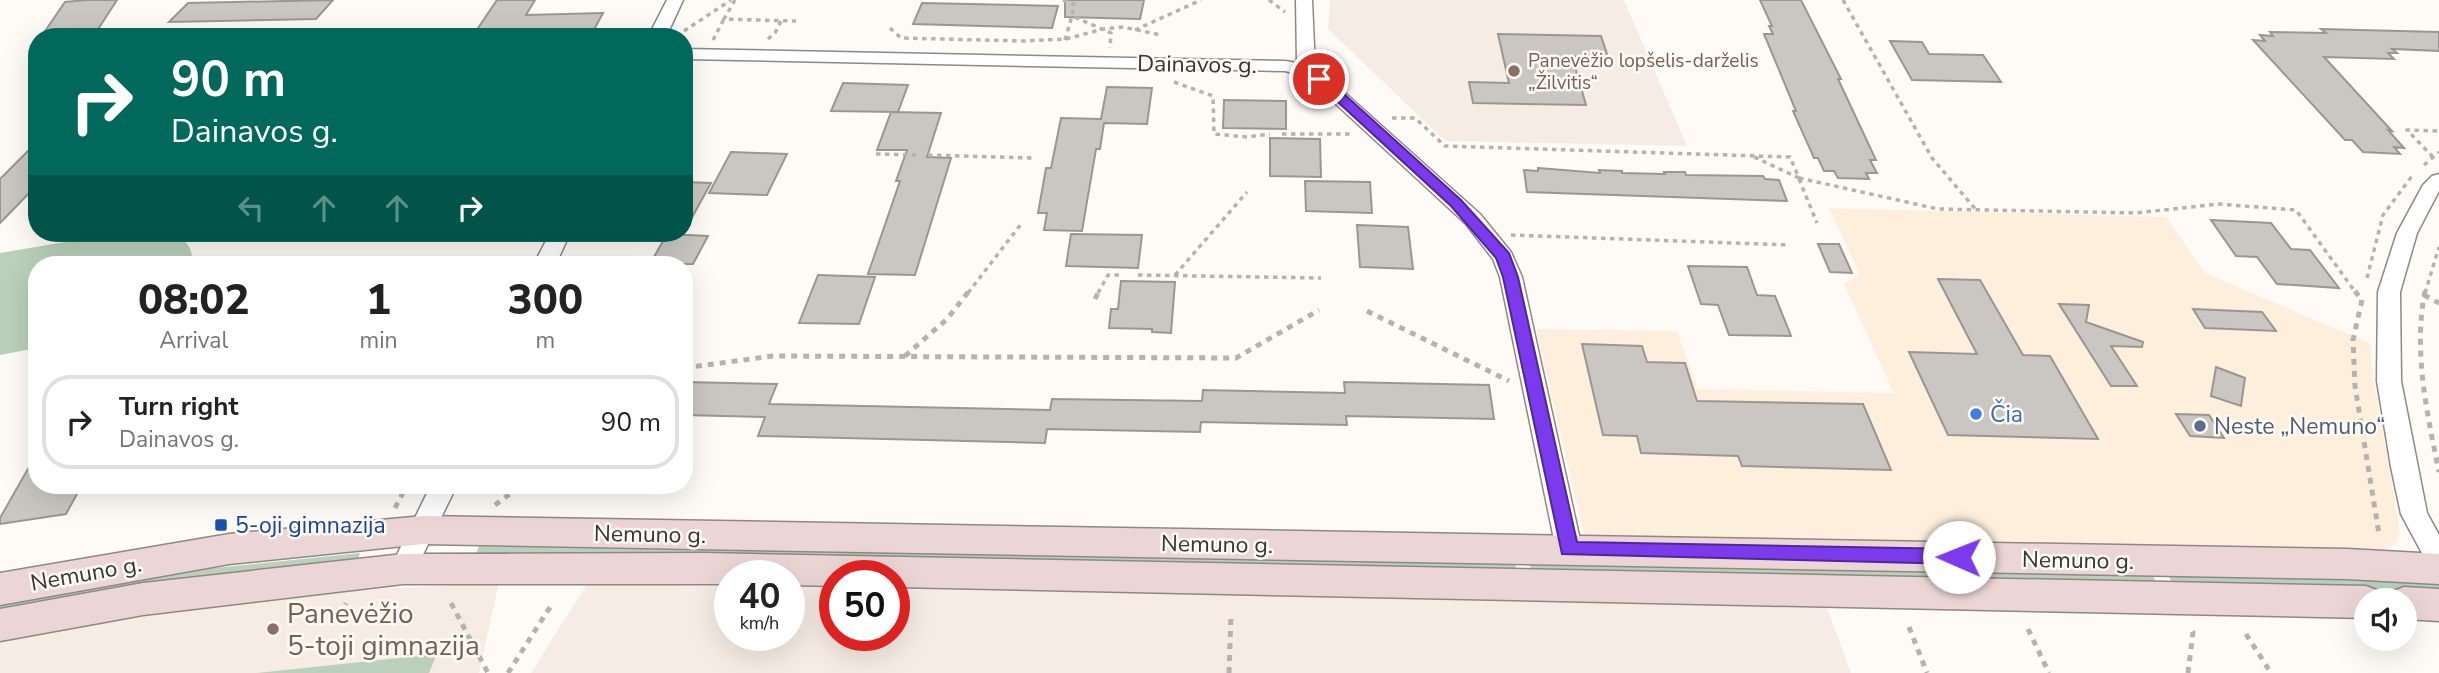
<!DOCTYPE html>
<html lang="en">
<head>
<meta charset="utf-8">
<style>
  :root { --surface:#fff; --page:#f6f6f6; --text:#222; --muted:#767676; --line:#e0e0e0 }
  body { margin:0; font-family:"Nunito Sans",sans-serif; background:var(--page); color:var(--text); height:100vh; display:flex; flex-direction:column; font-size:26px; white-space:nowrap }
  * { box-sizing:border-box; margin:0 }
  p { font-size:23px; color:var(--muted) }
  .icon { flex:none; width:38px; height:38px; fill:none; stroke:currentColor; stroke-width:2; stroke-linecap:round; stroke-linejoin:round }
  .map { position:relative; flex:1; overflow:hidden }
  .panel { position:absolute; left:28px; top:256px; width:665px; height:238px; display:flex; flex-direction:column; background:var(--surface); border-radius:28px; box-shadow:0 7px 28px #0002 }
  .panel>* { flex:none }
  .guide { position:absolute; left:28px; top:28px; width:665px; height:214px; border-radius:28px; box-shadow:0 7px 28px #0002; background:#00695c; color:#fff; overflow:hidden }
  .controls { position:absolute; left:2354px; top:588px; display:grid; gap:14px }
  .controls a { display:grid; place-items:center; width:63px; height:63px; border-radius:50%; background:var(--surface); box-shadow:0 7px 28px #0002; font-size:35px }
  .speed { position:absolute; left:714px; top:560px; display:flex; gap:14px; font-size:35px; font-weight:700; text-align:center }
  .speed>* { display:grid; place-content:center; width:91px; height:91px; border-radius:50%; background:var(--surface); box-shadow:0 7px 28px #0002; line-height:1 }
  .speed small { font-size:18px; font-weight:400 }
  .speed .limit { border:10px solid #d22; background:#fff; color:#111 }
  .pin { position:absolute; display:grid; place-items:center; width:60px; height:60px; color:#fff; margin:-30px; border:4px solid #fff; border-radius:50%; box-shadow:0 2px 7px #0007 }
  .me { position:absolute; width:77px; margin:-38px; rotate:271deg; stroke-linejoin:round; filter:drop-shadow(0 0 5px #0008) }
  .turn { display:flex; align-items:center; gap:24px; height:147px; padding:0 28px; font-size:32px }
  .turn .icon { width:91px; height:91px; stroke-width:2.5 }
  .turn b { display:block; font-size:49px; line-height:60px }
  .lanes { display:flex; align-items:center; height:66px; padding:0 28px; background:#0003; justify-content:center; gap:35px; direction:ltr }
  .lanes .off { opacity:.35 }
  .eta { display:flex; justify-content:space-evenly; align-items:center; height:119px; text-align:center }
  .eta b { font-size:42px; font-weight:800; line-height:49px }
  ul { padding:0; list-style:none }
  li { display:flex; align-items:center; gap:21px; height:94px; margin:0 14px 10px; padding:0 14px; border:4px solid var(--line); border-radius:28px }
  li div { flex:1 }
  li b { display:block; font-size:26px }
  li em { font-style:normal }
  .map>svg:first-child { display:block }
  .commercial { fill:#feefdc }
  .built { fill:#f7ece4 }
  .green { fill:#bad0ba }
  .building { fill:#cac7c3; stroke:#9a9693; stroke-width:2 }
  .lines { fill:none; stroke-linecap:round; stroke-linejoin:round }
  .street-casing { stroke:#8c8986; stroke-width:3 }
  .secondary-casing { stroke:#8c8986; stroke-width:3 }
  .path-far1 { stroke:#b5b3b0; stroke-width:3.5; stroke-dasharray:4.5 4.5; stroke-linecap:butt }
  .path { stroke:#b5b3b0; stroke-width:5; stroke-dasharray:6 6; stroke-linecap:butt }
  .street { fill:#fff; fill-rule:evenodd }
  .secondary { fill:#ecd5d5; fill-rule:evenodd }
  .route { fill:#7c3aed; stroke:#51269a; stroke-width:2 }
  .education-dot { fill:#8d6e63; stroke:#fefbf7; stroke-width:2.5 }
  .shop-dot { fill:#3f7fe0; stroke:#fefbf7; stroke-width:2.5 }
  .service-dot { fill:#5c6f8a; stroke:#fefbf7; stroke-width:2.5 }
  .transit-dot { fill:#1a4fb4; stroke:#fefbf7; stroke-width:2.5 }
  .labels { text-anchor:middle; stroke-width:5; stroke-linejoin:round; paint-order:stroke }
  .far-education-label { font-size:19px; fill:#785e54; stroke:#fefbf7; text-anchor:start }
  .street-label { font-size:23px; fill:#373634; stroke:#fefbf7 }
  .shop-label { font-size:23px; fill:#366cbe; stroke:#fefbf7; text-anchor:start }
  .service-label { font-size:23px; fill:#4e5e75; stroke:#fefbf7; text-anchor:start }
  .transit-label { font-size:23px; fill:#164399; stroke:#fefbf7; text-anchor:start }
  .near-education-label { font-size:28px; fill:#785e54; stroke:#fefbf7; text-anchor:start }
</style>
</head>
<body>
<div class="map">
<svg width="2439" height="673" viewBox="0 0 2439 673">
  <rect width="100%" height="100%" fill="#fefbf7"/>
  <path class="commercial" d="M1829,208L2166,217L2205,273L2371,344V363L2400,532L2396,544L2383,551L1584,535L1536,329L1677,331L1698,389L1894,393L1844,284L1860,275Z"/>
  <path class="built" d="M1330,0H1624L1687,146L1445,141L1328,29Z
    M499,583L479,673H0V639L113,618L354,590Z
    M587,584L730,586V635H789V587L835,588V635H894V589L1826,605L1851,673H531Z"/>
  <path class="green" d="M118,233C144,233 196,224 192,264H37V348L0,355V253Z
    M479,546L1515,561L1516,572L475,556Z
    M360,553L357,563L0,612V604L176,572Z
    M1529,561L2152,574L2157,584L1532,573Z
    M2168,575L2352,579L2439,583V592L2173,584Z
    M437,654L429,673H257Z"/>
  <path class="building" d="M86,0H117L93,37H41L65,2Z
    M333,0L316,19L169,22L188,3Z
    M497,0H535L526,15L603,13L590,37H472Z
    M1065,0H1144L1140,19L1065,17Z
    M1760,0H1801L1841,79H1838L1876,160H1870L1877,173H1866L1869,179L1838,178L1834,171H1824L1818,158H1814L1793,111H1796L1764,34H1773L1769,26H1772Z
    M922,3L1058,6L1052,28L913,24Z
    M2321,29L2439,32V51L2392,49L2397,53H2388L2394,59L2324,57L2392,131L2388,130L2404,148L2394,147L2400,154L2363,152L2352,140H2345L2253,40L2265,41L2260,35L2273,36L2270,32L2326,33Z
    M1498,34L1601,36L1608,57L1572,56L1586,105L1473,103L1469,82L1509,83Z
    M1890,41L1922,42L1929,54L1983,55L2001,82L1912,80Z
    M843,83L908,85L898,112L831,111Z
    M1107,87L1152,88L1147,124L1104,123L1100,149H1096L1082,231L1044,230L1047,213H1038L1046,168H1051L1061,118L1101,119Z
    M1224,100L1286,101V129L1223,128Z
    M891,112L941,113L927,157L951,158L915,275L868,274L900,181H896L907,150H877Z
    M1270,138L1320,139L1321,177L1270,176Z
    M37,142V185L0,223V179Z
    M731,152L787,154L767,195L709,193Z
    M1538,168L1600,173L1599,170L1622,171V173L1665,174L1664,172H1685L1686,175L1763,176L1765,179L1779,180L1787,201L1527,192L1524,170L1538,171Z
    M1305,181L1370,182L1372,213L1306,211Z
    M684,182L711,183L684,232Z
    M2211,220L2271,223L2291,249L2310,250L2339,288L2277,284L2257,257L2236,256Z
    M1357,225L1408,227L1413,269L1360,267Z
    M667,234L708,236L693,264H650Z
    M1071,234L1142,235L1138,268L1066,266Z
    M1818,244H1839L1852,273L1830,272Z
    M1688,266L1747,267L1757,295L1775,296L1791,336L1729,335L1718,305L1701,304Z
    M818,275L875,277L859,324L799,323Z
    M1938,279L1980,280L2023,355L2050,356L2098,439L1948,435L1909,352L1977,354Z
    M1121,281L1175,282L1171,333L1152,332V329L1109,328L1111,309H1118Z
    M2059,304L2089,305L2086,322L2143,342L2142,347L2111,346L2137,386H2111Z
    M2193,309L2262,312L2276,331L2205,328Z
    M1582,344L1642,346L1647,362L1685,363L1697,401L1863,404L1891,470L1742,466L1738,456L1641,453L1637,436L1603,435Z
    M2216,367L2245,378L2241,406L2211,396Z
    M684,382L777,384L769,404L1050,410L1052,399L1202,401L1203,390L1345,393L1344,382L1489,385L1494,419L1346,416L1347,425L1201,422L1200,432L1047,429L1045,443L758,436L765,417L684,415Z
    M2176,414L2209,415L2224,438L2190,436Z
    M37,453V485H82L66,514L0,524V518Z"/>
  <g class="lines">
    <g class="street-casing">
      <path id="street" d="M667,0H683L666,37H648Z
        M1296,0H1312L1315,69L1325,75L1480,214L1511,252L1522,277L1582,549L1578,557L1569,560L1560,557L1556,549L1500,277L1493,259L1466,224L1313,83L1300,75L1285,71L684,59V49L1285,61L1297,63Z
        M2439,174V191L2417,233L2400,292L2401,381L2427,513L2439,535V571L2430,568L2401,514L2391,467L2377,381L2378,292L2397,233L2423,185L2432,176Z
        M550,233H570L556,264H534Z
        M431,485H457L412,577L403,580L394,577L390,569Z"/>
    </g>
    <g class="secondary-casing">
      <path id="secondary" d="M423,516L2347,549L2439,554V584L2347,579L423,544L229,564L0,605V573L229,534Z
        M704,553L2366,586L2379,591L2384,600H2366V618L894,587V576H835V586L789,585V576H730V584H403L143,615L0,641V609L143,583L403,554Z
        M2404,587L2439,589V621L2404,619V600H2386L2391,592Z"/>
    </g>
    <path class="path-far1" d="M735,0L724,19L796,21
      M1063,0L1074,4L1072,16L1111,33L1110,48
      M1269,0L1285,12
      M1843,0L1932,158L1977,211
      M890,28L901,38L1023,41L1066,39L1103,29L1123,27L1161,35
      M1135,30L1201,0
      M684,31L731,0
      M768,39L775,33L781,21
      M713,40L724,19
      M1065,40L1072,16
      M1174,82L1213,96L1214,134L1247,137L1270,134
      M1392,118H1415L1445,146L1790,157L1799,178L1752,156
      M1282,134H1352
      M876,154L916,155
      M928,155L1032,158
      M2433,157L2407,130L2439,131
      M2424,165L2439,152
      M1799,178L1938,209L2136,213L2218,204L2296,210L2356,293
      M1799,179L1817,223
      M1511,235L1790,245
      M1138,275L1321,278
      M1175,275L1247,192
      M2367,278L2383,215L2412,176
      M968,293L1021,224
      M1098,293L1108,275H1122
      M2425,293L2439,247"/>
    <path class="path" d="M2355,291L2362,301
      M2425,291C2413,351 2427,413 2439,472
      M2424,295L2439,303
      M1095,299L1099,291
      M2362,300L2353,340L2355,386L2379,534
      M1367,311L1509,381
      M905,356L947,319L969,291
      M684,368L773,356L1236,358L1319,310
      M495,505L522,485
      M395,508L407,485
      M451,603L488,673
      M340,615L346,603
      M1909,627L1927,673
      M2028,629L2049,673
      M2246,634L2271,673
      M508,673L552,604
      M1229,673L1231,614
      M2188,673L2193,632L2190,627"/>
    <use href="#street" class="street"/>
    <use href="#secondary" class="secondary"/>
  </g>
  <path class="route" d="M1319,75L1324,76L1461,200L1509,253L1518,277L1577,542L1959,549L1966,551L1968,557L1966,562L1959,564L1562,554L1503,277L1496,258L1451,206L1315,81V76Z"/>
  <g class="education-dot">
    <circle cx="1514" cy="71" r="7"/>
    <circle cx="273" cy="629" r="7"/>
  </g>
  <circle class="shop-dot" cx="1976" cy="414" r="7"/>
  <circle class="service-dot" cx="2200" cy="426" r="7"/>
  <rect class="transit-dot" x="214" y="518" width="14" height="14" rx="3.5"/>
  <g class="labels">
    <g class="far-education-label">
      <text x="1528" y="67">Panevėžio lopšelis-darželis<tspan x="1528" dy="22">„Žilvitis“</tspan></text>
    </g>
    <g class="street-label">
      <text transform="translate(1197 64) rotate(1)" y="8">Dainavos g.</text>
      <text transform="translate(650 534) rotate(1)" y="8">Nemuno g.</text>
      <text transform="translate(1217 544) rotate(1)" y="8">Nemuno g.</text>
      <text transform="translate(2078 560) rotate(1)" y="8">Nemuno g.</text>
      <text transform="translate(86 573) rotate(-10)" y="8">Nemuno g.</text>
    </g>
    <g class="shop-label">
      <text x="1990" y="422">Čia</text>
    </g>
    <g class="service-label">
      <text x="2214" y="434">Neste „Nemuno“</text>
    </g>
    <g class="transit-label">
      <text x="235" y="533">5-oji gimnazija</text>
    </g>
    <g class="near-education-label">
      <text x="287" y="623">Panevėžio<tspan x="287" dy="32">5-toji gimnazija</tspan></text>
    </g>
  </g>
</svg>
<div class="controls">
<a><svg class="icon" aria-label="sound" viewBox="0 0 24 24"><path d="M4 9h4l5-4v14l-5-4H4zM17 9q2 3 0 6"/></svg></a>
</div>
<div class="speed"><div>40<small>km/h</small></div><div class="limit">50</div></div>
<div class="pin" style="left:1319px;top:79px;background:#d93025"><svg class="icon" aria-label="arrive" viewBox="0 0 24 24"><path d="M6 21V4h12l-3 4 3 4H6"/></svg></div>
<svg class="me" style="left:1959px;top:557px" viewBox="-20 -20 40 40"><circle r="19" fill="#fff"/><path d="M0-13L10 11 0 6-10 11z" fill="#7c3aed"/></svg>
<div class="guide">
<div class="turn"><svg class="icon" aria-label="right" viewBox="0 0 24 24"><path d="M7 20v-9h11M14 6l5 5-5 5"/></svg><div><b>90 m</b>Dainavos g.</div></div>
<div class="lanes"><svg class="icon off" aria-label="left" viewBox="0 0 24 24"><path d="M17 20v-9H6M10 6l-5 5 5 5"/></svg><svg class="icon off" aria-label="ahead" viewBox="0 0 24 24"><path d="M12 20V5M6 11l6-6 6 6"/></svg><svg class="icon off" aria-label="ahead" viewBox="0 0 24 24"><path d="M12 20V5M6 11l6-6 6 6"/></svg><svg class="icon" aria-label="right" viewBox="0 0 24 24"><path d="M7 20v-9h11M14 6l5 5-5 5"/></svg></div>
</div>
<section class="panel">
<div class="eta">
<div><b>08:02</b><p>Arrival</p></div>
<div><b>1</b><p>min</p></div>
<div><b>300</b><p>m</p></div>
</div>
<ul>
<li><svg class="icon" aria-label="right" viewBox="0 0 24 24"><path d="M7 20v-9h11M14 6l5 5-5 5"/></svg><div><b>Turn right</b><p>Dainavos g.</p></div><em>90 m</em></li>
</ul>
</section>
</div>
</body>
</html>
